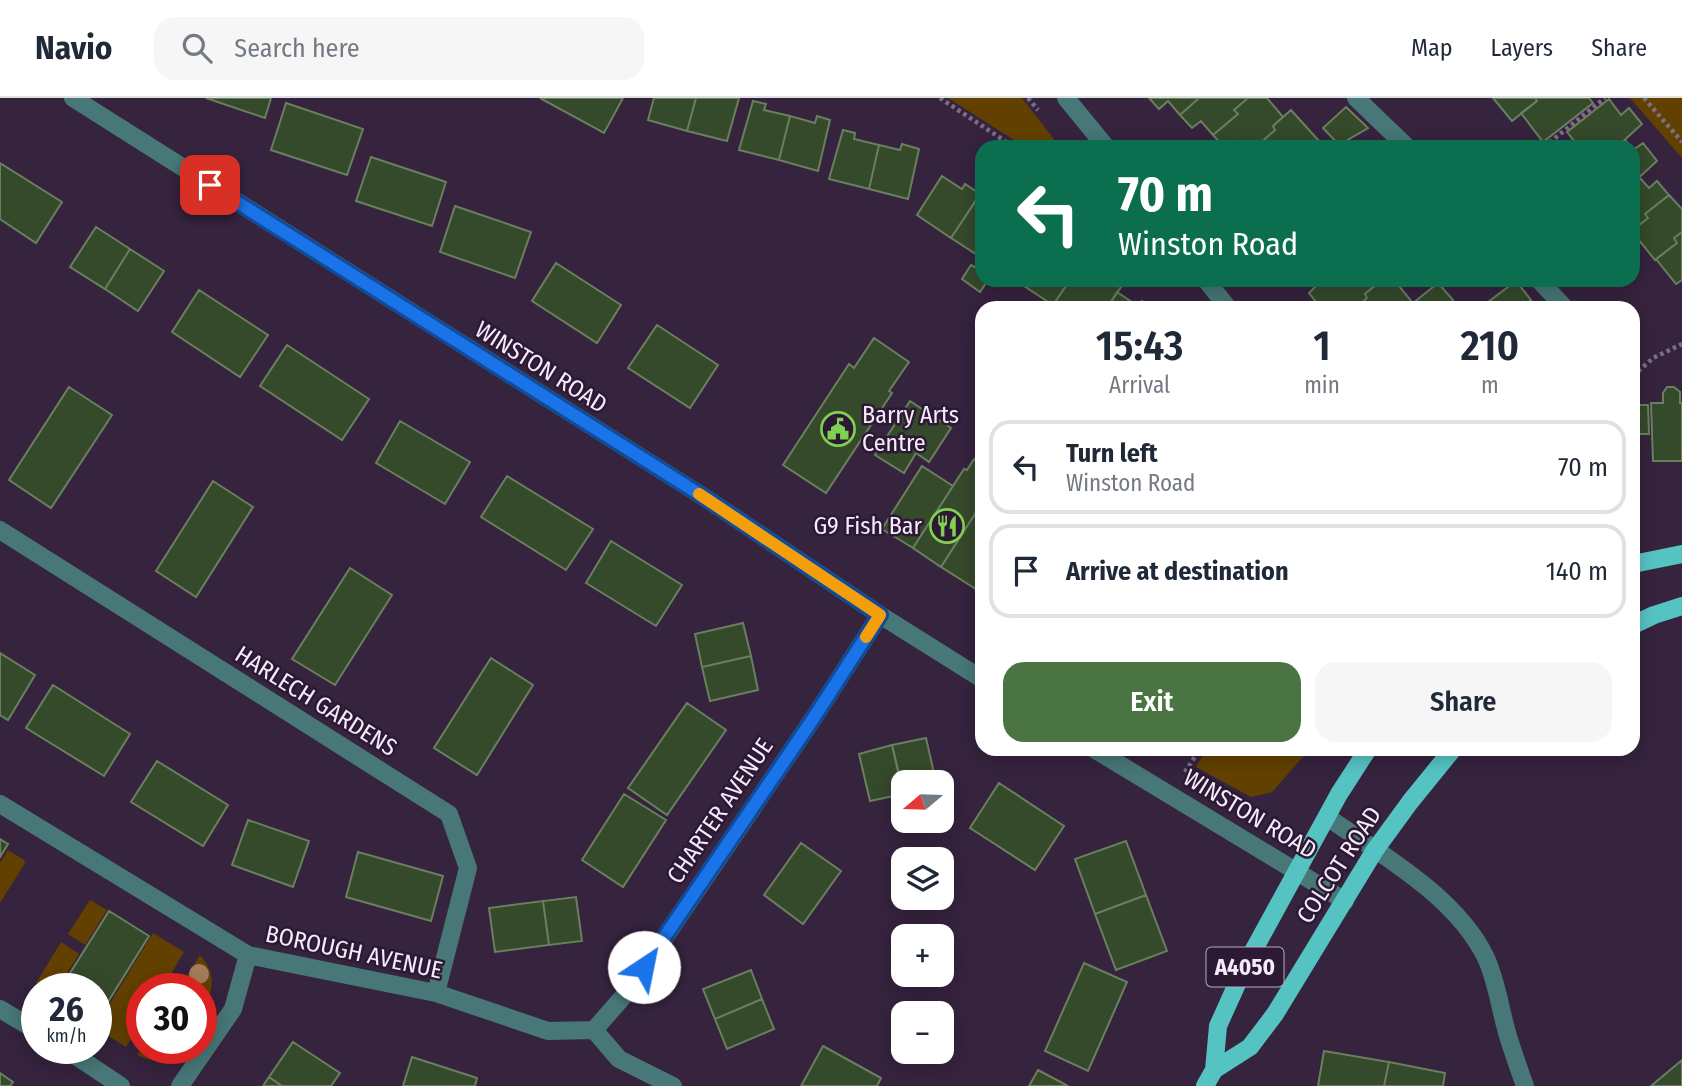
<!DOCTYPE html>
<html lang="en">
<head>
<meta charset="utf-8">
<style>
  :root { --surface:#fff; --page:#f6f6f7; --text:#1f2937; --muted:#747a83; --line:#e0e1e3; --accent:#4b7443 }
  body { margin:0; font-family:"Fira Sans Condensed",sans-serif; background:var(--page); color:var(--text); height:100vh; display:flex; flex-direction:column; font-size:26px; white-space:nowrap }
  * { box-sizing:border-box; margin:0 }
  p { font-size:23px; color:var(--muted) }
  .icon { flex:none; width:38px; height:38px; fill:none; stroke:currentColor; stroke-width:2; stroke-linecap:round; stroke-linejoin:round }
  .map { position:relative; flex:1; overflow:hidden }
  .sheet { position:absolute; left:975px; top:203px; width:665px; height:455px; display:flex; flex-direction:column; background:var(--surface); border-radius:21px; box-shadow:0 4px 18px #0003 }
  .sheet>* { flex:none }
  .top-card { position:absolute; left:975px; top:42px; width:665px; height:147px; border-radius:21px; box-shadow:0 4px 18px #0003; background:#0b6e4f; color:#fff; overflow:hidden }
  .needle { width:46px; rotate:251deg }
  .fabs { position:absolute; left:891px; top:672px; display:grid; gap:14px }
  .fabs a { display:grid; place-items:center; width:63px; height:63px; border-radius:14px; background:var(--surface); box-shadow:0 4px 18px #0003; font-size:35px }
  .speed { position:absolute; left:21px; top:875px; display:flex; gap:14px; font-size:35px; font-weight:700; text-align:center }
  .speed>* { display:grid; place-content:center; width:91px; height:91px; border-radius:50%; background:var(--surface); box-shadow:0 4px 18px #0003; line-height:1 }
  .speed small { font-size:18px; font-weight:400 }
  .speed .limit { border:10px solid #d22; background:#fff; color:#111 }
  .pin { position:absolute; display:grid; place-items:center; width:60px; height:60px; color:#fff; margin:-30px; border-radius:14px; box-shadow:0 4px 10px #0006 }
  .me { position:absolute; width:77px; margin:-38px; rotate:34deg; stroke-linejoin:round; filter:drop-shadow(0 0 5px #0008) }
  .turn { display:flex; align-items:center; gap:24px; height:147px; padding:0 28px; font-size:32px }
  .turn .icon { width:91px; height:91px; stroke-width:2.5 }
  .turn b { display:block; font-size:49px; line-height:60px }
  .eta { display:flex; justify-content:space-evenly; align-items:center; height:119px; text-align:center }
  .eta b { font-size:42px; font-weight:600; line-height:49px }
  .action { display:flex; gap:14px; margin-top:auto; padding:14px 28px }
  .action a { flex:1; height:80px; border-radius:21px; background:var(--accent); color:#fff; font-size:28px; font-weight:600; line-height:80px; text-align:center }
  .action a+a { background:var(--page); color:var(--text) }
  ul { padding:0; list-style:none }
  li { display:flex; align-items:center; gap:21px; height:94px; margin:0 14px 10px; padding:0 14px; border:4px solid var(--line); border-radius:21px }
  li div { flex:1 }
  li b { display:block; font-size:26px }
  li em { font-style:normal }
  header { display:flex; align-items:center; gap:42px; box-sizing:border-box; height:98px; padding:0 35px; background:var(--surface); border-bottom:2px solid var(--line) }
  header strong { font-size:33px }
  nav { display:flex; gap:38px; margin-inline-start:auto; font-size:24px }
  .search { width:490px; height:63px; background:var(--page); display:flex; align-items:center; gap:18px; box-sizing:border-box; padding:0 24px; border-radius:21px; color:var(--muted); font-size:26px }
  .map>svg:first-child { display:block }
  .green { fill:#624100 }
  .building { fill:#35492b; stroke:#6a7f5f; stroke-width:2 }
  .lines { fill:none; stroke-linecap:round; stroke-linejoin:round }
  .path { stroke:#7e6e85; stroke-width:4.5; stroke-dasharray:3.5 3.5; stroke-linecap:butt }
  .minor { stroke:#477777; stroke-width:18 }
  .major { stroke:#56c3c3; stroke-width:18 }
  .tree { fill:#a37d5c }
  .route-casing { stroke:#114b97; stroke-width:18 }
  .route { stroke:#1a73e8; stroke-width:12 }
  .slow { stroke:#f59e0b; stroke-width:12 }
  .labels { text-anchor:middle; stroke-width:5; stroke-linejoin:round; paint-order:stroke }
  .shield { fill:#2c1933; stroke:#b9abc0; stroke-width:2 }
  .shield-label { font-size:23px; font-weight:bold; fill:#f6eafc }
  .street-label { font-size:24px; fill:#f6eafc; stroke:#2c1933 }
  .poi-label { font-size:24px; fill:#f6eafc; stroke:#2c1933; text-anchor:start }
</style>
</head>
<body>
<header>
<strong>Navio</strong>
<div class="search"><svg class="icon" aria-label="search" viewBox="0 0 24 24"><circle cx="10" cy="10" r="6"/><path d="M15 15l6 6"/></svg>Search here</div>
<nav><a>Map</a><a>Layers</a><a>Share</a></nav>
</header>
<div class="map">
<svg width="1682" height="988" viewBox="0 0 1682 988">
  <rect width="100%" height="100%" fill="#36233e"/>
  <path class="green" d="M948,0H1022L1060,49H1025Z
    M1630,0H1682V60Z
    M1207,651H1310L1272,694L1251,699L1196,669Z
    M8,752L24,762L25,765L0,805V765Z
    M90,802L107,812L85,847L68,836Z
    M153,835L184,854L162,891H142V924L126,949L96,930V928Z
    M61,844L79,856L57,891H40L36,885Z
    M200,857C217,876 214,894 201,914V891H179Z
    M142,950H179C167,966 154,964 137,957Z"/>
  <path class="building" d="M206,0H271L265,20Z
    M540,0H623L604,35Z
    M654,0H696L687,33L648,22Z
    M696,0H739L727,43L687,33Z
    M1149,0H1199L1180,17L1168,3L1159,11Z
    M1199,0H1248L1234,12L1238,16L1213,37L1201,23L1192,30L1180,17Z
    M1248,0H1267L1283,19L1273,28L1275,32L1256,49H1239L1234,43L1224,49L1213,37L1238,16L1234,12Z
    M1493,0H1535L1537,3L1512,23Z
    M1535,0H1589L1593,5L1543,44L1521,15L1537,3Z
    M1609,1L1621,17L1629,10L1642,26L1617,49H1579L1567,34Z
    M753,3L766,6L764,12L790,18L779,62L739,52Z
    M286,5L363,31L347,77L271,52Z
    M1346,9L1368,30L1339,47L1323,30Z
    M1291,12L1319,43L1312,49H1256L1275,32L1273,28Z
    M790,18L815,25L817,18L830,22L818,73L779,62Z
    M843,32L855,35L854,41L879,47L869,91L829,81Z
    M1625,42L1631,49H1617Z
    M1643,45L1657,63L1633,85V52Z
    M902,46L919,51L908,101L869,91L879,47L900,52Z
    M371,59L446,84L432,128L356,103Z
    M0,65L62,104L36,145L0,121Z
    M942,78L962,91L965,86L980,96L951,140L917,117Z
    M1639,79L1649,90L1657,83L1669,97L1645,116L1648,120L1633,132V85Z
    M1669,97L1682,111V134L1674,140L1677,145L1655,162L1633,135V132L1648,120L1645,116Z
    M977,101L982,104V160L951,140Z
    M455,108L531,134L515,180L440,154Z
    M96,129L130,151L105,191L70,169Z
    M1682,134V182L1676,186L1656,161L1677,145L1674,140Z
    M130,151L164,173L138,213L105,191Z
    M556,165L621,207L597,245L532,203Z
    M971,167L982,173V182H988L980,194L962,181Z
    M1024,182H1070L1053,207L1021,186Z
    M1070,182H1099L1106,186L1110,182L1121,189L1107,210H1058L1053,207Z
    M1322,182H1380L1381,183L1365,196L1367,200L1355,210H1336L1331,204L1321,210L1309,195Z
    M1394,182L1413,205L1407,210H1355L1367,200L1365,196L1381,182Z
    M1516,183L1531,202L1520,210H1492L1488,204Z
    M1438,185L1453,202L1446,210H1407Z
    M199,192L268,237L240,279L172,234Z
    M1117,194L1138,208L1142,203L1153,210H1107Z
    M657,227L718,267L690,310L628,270Z
    M874,240L909,264L889,293L892,295L826,395L783,367L849,266L854,270Z
    M287,247L369,301L342,342L260,288Z
    M69,289L112,317L51,410L9,382Z
    M1667,289H1674L1680,294V305H1682V363H1653L1651,305H1663V295Z
    M910,303L951,330L929,364L916,355L904,375L875,357Z
    M1633,307H1648L1649,336H1633Z
    M400,323L470,364L445,406L376,365Z
    M974,361L982,366V405L941,469L913,450L964,371L967,372Z
    M922,368L953,388L913,450L882,431Z
    M507,378L593,431L566,472L481,419Z
    M213,383L253,409L196,499L156,473Z
    M982,405V495L941,469Z
    M611,443L682,487L656,528L586,485Z
    M350,470L392,497L335,587L292,561Z
    M743,525L751,558L702,569L695,536Z
    M0,555L35,577L8,622L0,617Z
    M751,558L758,592L710,603L702,569Z
    M491,560L533,587L477,677L434,650Z
    M53,587L130,636L104,678L26,630Z
    M687,605L726,632L667,717L628,690Z
    M926,640L936,684H903V692L892,647Z
    M892,647L903,696L870,703L859,656Z
    M157,663L228,707L203,748L131,704Z
    M999,685L1064,728L1035,772L970,730Z
    M624,696L666,722L623,789L582,762Z
    M248,722L309,743L293,789L232,767Z
    M0,741L8,746L0,759Z
    M1126,743L1146,797L1095,816L1075,761Z
    M801,745L841,773L803,826L764,797Z
    M358,754L443,778L431,823L346,799Z
    M1146,797L1167,853L1116,872L1095,816Z
    M576,799L582,843L549,847L543,803Z
    M543,803L549,847L495,854L489,810Z
    M109,813L149,838L96,923V891H60Z
    M1084,865L1127,884L1088,973L1045,953Z
    M751,872L762,901L715,921L703,891Z
    M762,901L774,931L727,951L715,921Z
    M293,944L340,975L331,988H282L269,979Z
    M823,948L881,980L877,988H801Z
    M1324,953L1389,964L1384,988H1318Z
    M412,959L477,980L475,988H403Z
    M1682,962V988H1651Z
    M1389,964L1445,975L1443,988H1384Z
    M1038,972L1068,988H1029Z
    M0,975L13,984L10,988H0Z
    M269,979L282,988H263Z"/>
  <g class="lines">
    <path class="path" d="M940,0L1014,49
      M1028,0L1038,12
      M1644,0L1682,44
      M1544,49L1605,0
      M1633,278L1653,260L1682,246
      M1185,674L1200,651"/>
    <path class="minor" d="M73,0L707,401L880,517L982,581
      M1066,0L1106,49
      M1356,0L1407,49
      M1206,182L1228,210
      M1539,182L1565,210
      M0,432L449,716L468,770L436,895
      M1094,651L1345,803
      M0,706L248,857L436,895L548,933L594,932L619,961L673,988
      M1327,719C1381,756 1457,799 1486,860C1496,882 1499,904 1505,927C1510,947 1518,968 1525,988
      M0,911L37,933
      M594,932L629,892L815,618L880,517
      M64,950L121,988
      M180,988L233,911L248,857"/>
    <path class="major" d="M1633,466L1682,456
      M1633,527L1654,517L1682,508
      M1214,972L1218,928L1246,866L1339,696L1368,651
      M1205,988L1214,972L1250,949L1275,916L1375,752L1410,704L1453,651"/>
  </g>
  <circle class="tree" cx="199" cy="876" r="10"/>
  <g class="lines">
    <g class="route-casing">
      <path id="route" d="M210,87L707,401L880,517L815,618L644,869"/>
    </g>
    <use href="#route" class="route"/>
    <path class="slow" d="M699,396L880,517L866,539"/>
  </g>
  <defs>
    <g id="civic-ring" transform="scale(1.75)"><circle r="9.5" fill="#2c1933" stroke="#80d051" stroke-width="1.5"/><path d="M-.6-6.5H3V-4.5H.6V-3L4-1V1h2V6H-6V1h2V-1L-.6-3ZM-1.2 2.5V6h2.4V2.5Z" fill="#80d051"/></g>
    <g id="restaurant-ring" transform="scale(1.75)"><circle r="9.5" fill="#2c1933" stroke="#80d051" stroke-width="1.5"/><path d="M-5-6h1v4h1v-4h1v4h1v-4h1v5L-1.5 .5V6h-2V.5L-5-1ZM5-6V6H3V1.5H1.5Q1.5-4 5-6Z" fill="#80d051"/></g>
  </defs>
  <g fill-rule="evenodd">
    <use href="#civic-ring" x="838" y="331"/>
    <use href="#restaurant-ring" x="947" y="428"/>
  </g>
  <g class="labels">
    <rect class="shield" x="1206.5" y="849.5" width="77" height="39" rx="5"/>
    <g class="shield-label">
      <text x="1245" y="877">A4050</text>
    </g>
    <g class="street-label">
      <text transform="translate(541 269) rotate(32)" y="8">WINSTON ROAD</text>
      <text transform="translate(316 603) rotate(32)" y="8">HARLECH GARDENS</text>
      <text transform="translate(720 713) rotate(-56)" y="8">CHARTER AVENUE</text>
      <text transform="translate(1250 716) rotate(31)" y="8">WINSTON ROAD</text>
      <text transform="translate(1339 767) rotate(-57)" y="8">COLCOT ROAD</text>
      <text transform="translate(354 854) rotate(12)" y="8">BOROUGH AVENUE</text>
    </g>
    <g class="poi-label">
      <text x="862" y="325">Barry Arts<tspan x="862" dy="28">Centre</tspan></text>
      <text x="922" y="436" text-anchor="end">G9 Fish Bar</text>
    </g>
  </g>
</svg>
<div class="fabs">
<a><svg class="needle" viewBox="-14 -14 28 28"><path d="M0-13l5 13h-10z" fill="#e53935"/><path d="M0 13l5-13h-10z" fill="#747a83"/></svg></a>
<a><svg class="icon" aria-label="layers" viewBox="0 0 24 24"><path d="M12 4l9 5-9 5-9-5zM3 14l9 5 9-5"/></svg></a>
<a>+</a>
<a>−</a>
</div>
<div class="speed"><div>26<small>km/h</small></div><div class="limit">30</div></div>
<div class="pin" style="left:210px;top:87px;background:#d93025"><svg class="icon" aria-label="arrive" viewBox="0 0 24 24"><path d="M6 21V4h12l-3 4 3 4H6"/></svg></div>
<svg class="me" style="left:644px;top:869px" viewBox="-20 -20 40 40"><circle r="19" fill="#fff"/><path d="M0-13L10 11 0 6-10 11z" fill="#1a73e8"/></svg>
<div class="top-card">
<div class="turn"><svg class="icon" aria-label="left" viewBox="0 0 24 24"><path d="M17 20v-9H6M10 6l-5 5 5 5"/></svg><div><b>70 m</b>Winston Road</div></div>
</div>
<section class="sheet">
<div class="eta">
<div><b>15:43</b><p>Arrival</p></div>
<div><b>1</b><p>min</p></div>
<div><b>210</b><p>m</p></div>
</div>
<ul>
<li><svg class="icon" aria-label="left" viewBox="0 0 24 24"><path d="M17 20v-9H6M10 6l-5 5 5 5"/></svg><div><b>Turn left</b><p>Winston Road</p></div><em>70 m</em></li>
<li><svg class="icon" aria-label="arrive" viewBox="0 0 24 24"><path d="M6 21V4h12l-3 4 3 4H6"/></svg><div><b>Arrive at destination</b></div><em>140 m</em></li>
</ul>
<div class="action"><a>Exit</a><a>Share</a></div>
</section>
</div>
</body>
</html>
